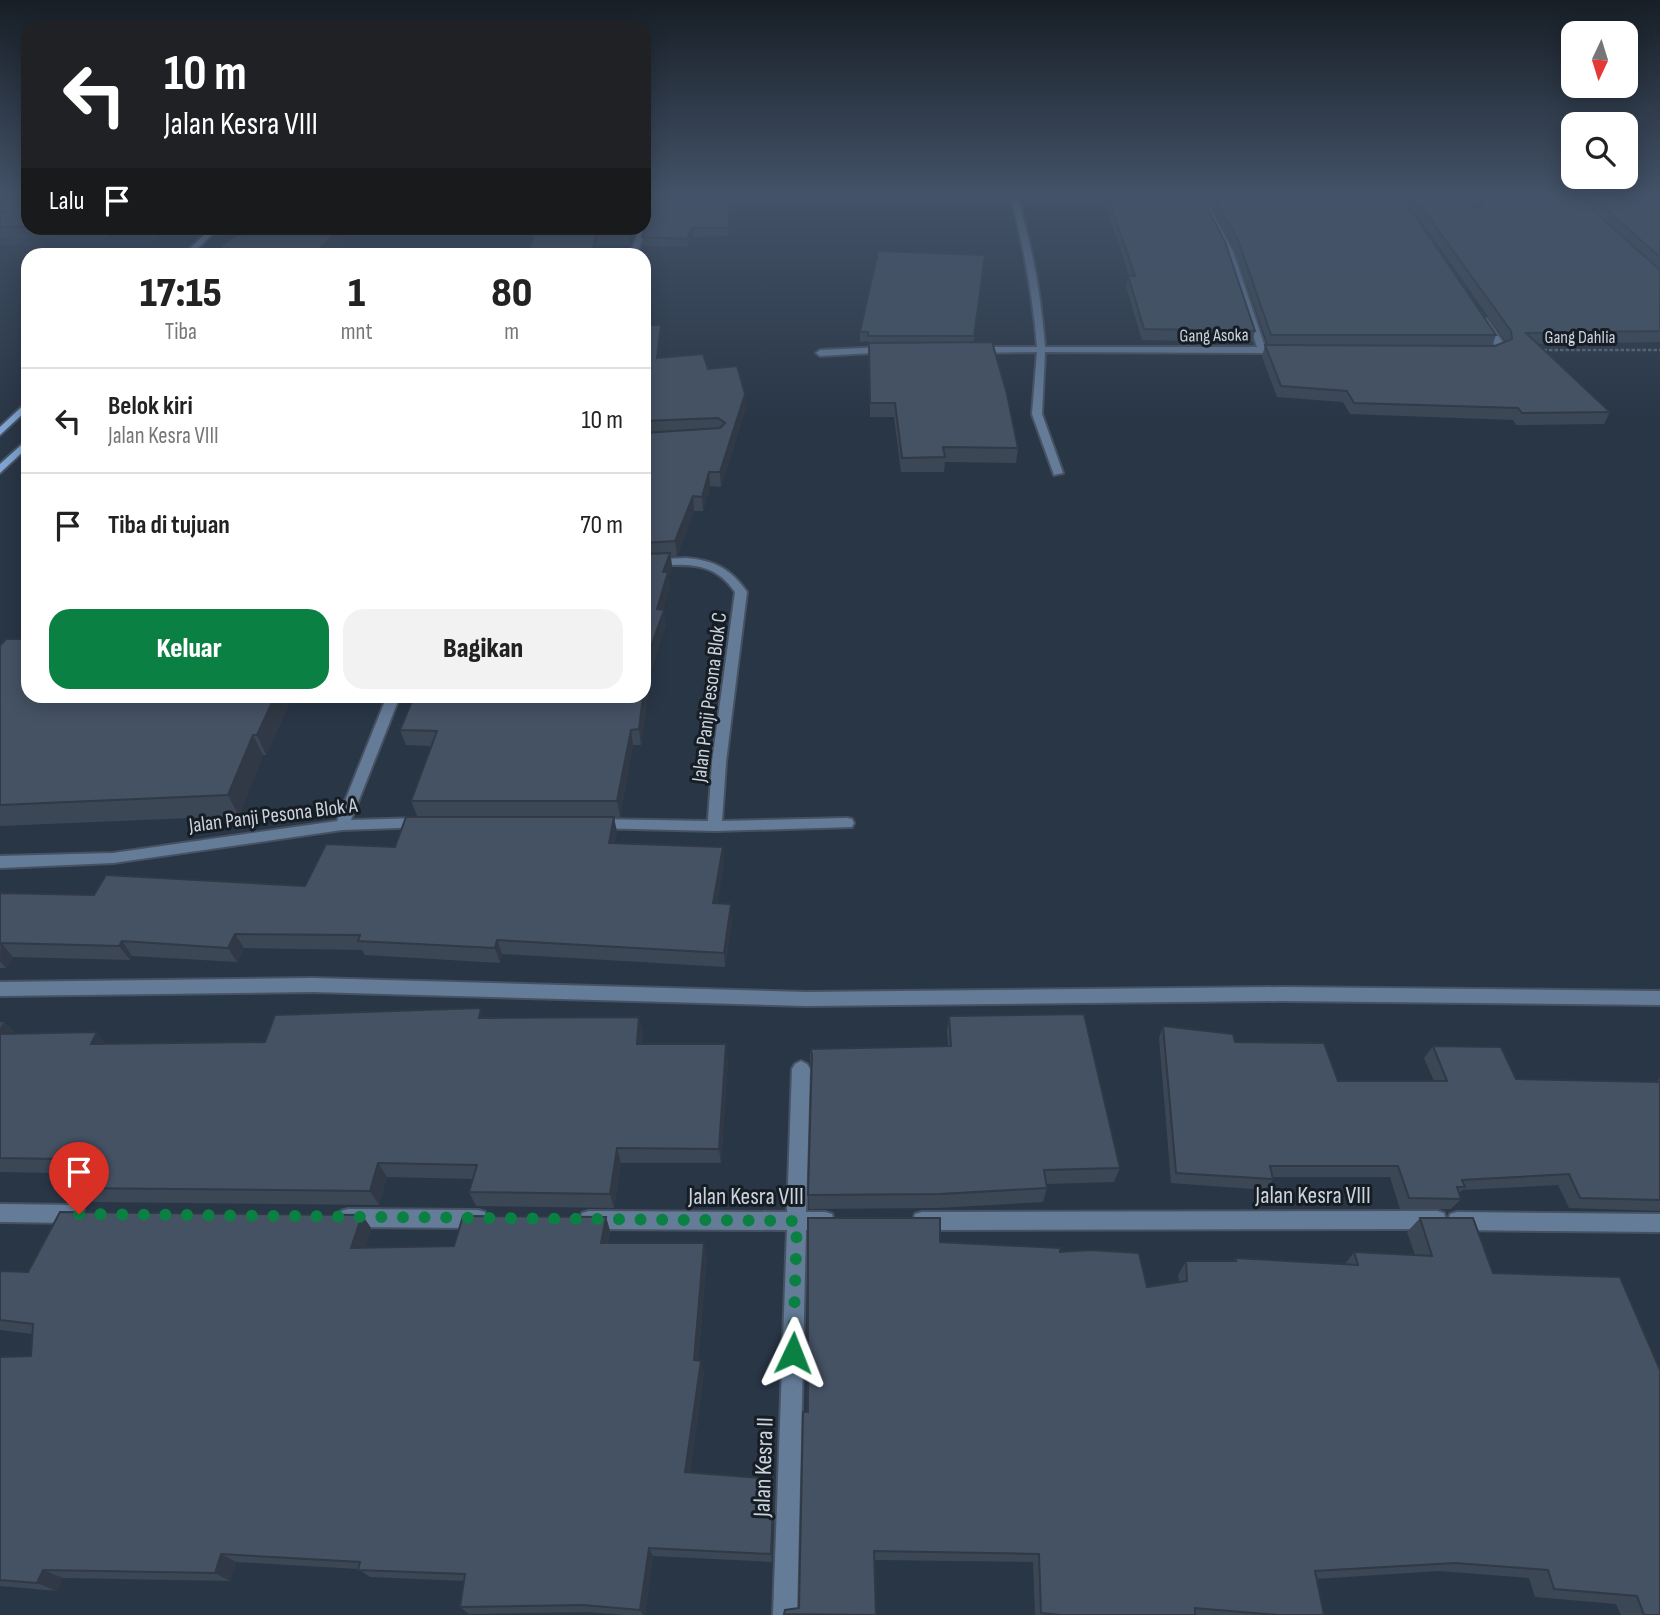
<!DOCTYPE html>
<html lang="id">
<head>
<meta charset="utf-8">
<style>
  :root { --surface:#fff; --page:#f2f2f2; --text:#222; --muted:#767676; --line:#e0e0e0; --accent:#0b8043 }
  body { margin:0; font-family:"Sofia Sans Condensed",sans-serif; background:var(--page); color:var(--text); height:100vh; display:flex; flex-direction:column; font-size:26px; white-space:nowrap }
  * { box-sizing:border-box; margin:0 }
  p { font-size:23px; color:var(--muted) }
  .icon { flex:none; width:38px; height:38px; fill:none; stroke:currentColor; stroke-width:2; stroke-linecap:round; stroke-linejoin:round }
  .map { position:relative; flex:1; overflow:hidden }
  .drawer { position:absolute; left:21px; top:248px; width:630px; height:455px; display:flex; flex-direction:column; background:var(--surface); border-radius:21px; box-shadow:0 4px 18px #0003 }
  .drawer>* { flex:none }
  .guide { position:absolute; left:21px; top:21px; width:630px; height:214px; border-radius:21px; box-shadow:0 4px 18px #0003; background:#202124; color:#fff; overflow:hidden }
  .needle { width:46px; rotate:184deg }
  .tools { position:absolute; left:1561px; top:21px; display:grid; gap:14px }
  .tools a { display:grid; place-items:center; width:77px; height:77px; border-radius:14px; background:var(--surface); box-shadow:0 4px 18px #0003; font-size:35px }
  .pin { position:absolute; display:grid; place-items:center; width:60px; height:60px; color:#fff; margin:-72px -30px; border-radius:50% 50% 50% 0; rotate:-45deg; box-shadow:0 0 7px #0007 }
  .pin .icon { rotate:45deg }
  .me { position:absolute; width:77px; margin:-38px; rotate:2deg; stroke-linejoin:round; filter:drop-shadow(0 0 5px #0008) }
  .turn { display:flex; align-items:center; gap:24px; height:147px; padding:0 28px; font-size:32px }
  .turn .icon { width:91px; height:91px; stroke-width:2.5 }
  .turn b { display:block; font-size:49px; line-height:60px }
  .then { display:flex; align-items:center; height:66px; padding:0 28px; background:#0003; gap:14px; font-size:26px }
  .eta { display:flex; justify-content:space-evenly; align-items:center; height:119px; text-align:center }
  .eta b { font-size:42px; font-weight:800; line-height:49px }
  .cta { display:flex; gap:14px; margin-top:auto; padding:14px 28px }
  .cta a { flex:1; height:80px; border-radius:21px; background:var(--accent); color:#fff; font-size:28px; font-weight:800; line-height:80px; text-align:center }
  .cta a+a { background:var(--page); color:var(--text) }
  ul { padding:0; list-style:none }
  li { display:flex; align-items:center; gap:21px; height:105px; padding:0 28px; border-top:2px solid var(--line) }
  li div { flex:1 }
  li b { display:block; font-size:26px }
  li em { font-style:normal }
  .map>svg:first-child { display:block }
  .built { fill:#2f3f55 }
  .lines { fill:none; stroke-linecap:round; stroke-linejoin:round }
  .street-casing { stroke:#465261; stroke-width:4 }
  .secondary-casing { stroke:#465261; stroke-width:4 }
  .path { stroke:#5e6977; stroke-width:2.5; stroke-dasharray:3.5 2; stroke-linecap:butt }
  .street { fill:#657c99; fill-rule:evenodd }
  .secondary { fill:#7fa3d2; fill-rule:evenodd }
  .wall { fill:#3b4755; fill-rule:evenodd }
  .shaded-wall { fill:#303945 }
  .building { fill:#455263; stroke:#303945; stroke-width:2 }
  .route { stroke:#0b8043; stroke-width:12; stroke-dasharray:0 21.6 }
  .labels { text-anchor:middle; stroke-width:6; stroke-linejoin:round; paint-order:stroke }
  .far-street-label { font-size:18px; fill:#cbd3dd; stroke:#171d24 }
  .street-label { font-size:21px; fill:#cbd3dd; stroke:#171d24 }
  .near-street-label { font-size:24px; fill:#cbd3dd; stroke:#171d24 }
</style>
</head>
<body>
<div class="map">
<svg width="1660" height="1615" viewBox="0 0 1660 1615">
  <rect width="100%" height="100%" fill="#293646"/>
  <path class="built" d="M0,225L28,228H169L151,242L0,245Z"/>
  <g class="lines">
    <g class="street-casing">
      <path id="street" d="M653,194H659L636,256H629L640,228H644V216Z
        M1010,194H1016C1032,244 1041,295 1045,347H1257L1225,251L1196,194H1202L1233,251L1265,347L1282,346L1286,349L1282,352L1262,353L1045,352L1042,414L1063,473L1054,475L1032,414L1037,352L977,353L973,350L977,347H1037C1033,295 1023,244 1010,194Z
        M1484,319H1487L1504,344V351L1488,355L1484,352L1496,347L1480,321Z
        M887,347L890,348V352L820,356L816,353L820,350Z
        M686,558C714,560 731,569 747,592L726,762L722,821L847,818L852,819L854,823L852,827L715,831L592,828L590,824L597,819L708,821L712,762L735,592C712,558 681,565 644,566V560Z
        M387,696H400L351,820L420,818L427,823L425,827L342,830L113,863L0,868V856L113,853L337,821Z
        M313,978L806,992L1282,987L1660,991V1005L1282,1001L806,1006L313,992L0,996V982Z
        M801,1061L807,1064L810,1069L806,1212H825L832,1214L834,1221L832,1228L825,1230H806L797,1615H773L787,1230L589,1229L582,1227L580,1220L582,1213L589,1211L787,1212L792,1069L795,1064Z
        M0,1204L76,1205L83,1208L85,1214L83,1220L76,1223L0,1222Z
        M348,1209L478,1210L485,1212L487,1219L485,1226L478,1228L348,1227L341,1225L339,1218L341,1211Z
        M1437,1211L1444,1213L1446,1220L1444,1227L1437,1229L922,1230L915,1228L913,1221L915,1214L922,1212Z
        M1457,1212L1660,1214V1232L1457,1230L1450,1228L1448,1221L1450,1214Z"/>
    </g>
    <g class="secondary-casing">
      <path id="secondary" d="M211,228H219L190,256H182Z
        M244,228H251L224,256H216Z
        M28,401V409L0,435V427Z
        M28,439V447L0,473V464Z"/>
    </g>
    <path class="path" d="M1538,350H1660"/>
    <use href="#street" class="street"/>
    <use href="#secondary" class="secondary"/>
  </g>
  <path class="wall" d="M0,194H28V228H123L110,239L0,238Z
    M689,194H731L728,236L693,237L688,247L643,246L642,237L688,195Z
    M1102,194H1200L1255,331L1252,342L1142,340L1126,286L1129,276Z
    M1203,194H1660V342L1537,344L1610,412L1604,424L1516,425L1513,420L1350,414L1343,402L1277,397L1262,357L1265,345H1268L1235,250ZM1396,194L1421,221L1506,342L1495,346H1492L1496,335Z
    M536,228H637L630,246L598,245L596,256H524L530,248Z
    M985,255L974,342L1018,448L1016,463L945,462L944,472H901L894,417H870L869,345L868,341L860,342V332Z
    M644,325H661L662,338L660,358L708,369L746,408L721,487L710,486L703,511H694L677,556H671L672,567L668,577L670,587L663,610L666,625L651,671L641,745H633L620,817L417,816L411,801L431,746L406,745L400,730L644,696Z
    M0,646L28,696H293L266,755H263L239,816L0,826Z
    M617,832L614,844L723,847L724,862L717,904L732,919L725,967L502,954L500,963L365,955L362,950L244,948L237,962L132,956L130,960L13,957L6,968H0V893L94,895L305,886L395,847Z
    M949,1016L1120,1168L1114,1182L1047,1184V1188L1043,1202L938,1208L809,1209L812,1068L810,1064V1049L948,1046L947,1031Z
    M639,1017L643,1033L641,1044L728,1060L721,1163H621L614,1208L476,1206L469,1192L473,1179L387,1177L379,1205L87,1202L76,1192H63L47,1178L50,1173L0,1172V1022H4L15,1033L107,1044L265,1042L485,1018Z
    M1163,1026L1235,1042L1338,1081H1434L1424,1058L1433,1046L1516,1079L1656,1082L1660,1078V1211L1569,1208L1558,1185L1462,1190L1459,1193L1461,1199L1451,1209H1400L1390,1177H1272L1273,1179L1266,1190L1171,1183L1159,1038Z
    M362,1215L371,1228L365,1248L454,1246L606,1217L610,1231L608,1243L707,1257L698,1361L704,1372L690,1473L775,1489L772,1562L653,1556L645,1615H625L589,1612L469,1614L460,1607L464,1581L370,1577L358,1569L236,1562L230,1581L63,1578L57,1591L0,1586V1357L31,1356L32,1334L0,1330V1271L28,1272Z
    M1420,1218L1493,1273L1660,1615H1621L1616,1604L1535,1597L1529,1578L1439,1571L1316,1579L1324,1615H1035L1033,1562L875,1560L876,1615H784L785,1610L799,1608L808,1412L940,1242L1060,1252L1147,1287L1179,1282L1178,1275L1186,1261H1233L1235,1258L1345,1264L1354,1252L1415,1255L1407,1232Z"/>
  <path class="shaded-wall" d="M644,194H646L647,202L644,209Z
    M730,194H731L728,236V228Z
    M105,228H123L110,239Z
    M339,228H342L346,239L331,256H314Z
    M631,228H637L630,246L629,234Z
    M692,228L693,237L688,247L687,239Z
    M596,233L598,245L596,256H592Z
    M661,325L662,338L659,372L657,358Z
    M745,394L746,408L721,487L720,472Z
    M709,472L710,486L703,511L702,497Z
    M693,496L694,511L677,556L675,541Z
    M670,553L672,567L668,577L670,587L659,624L657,609L663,572Z
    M664,610L666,625L651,671L641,745L639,729L648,655Z
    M275,696H293L266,755L257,735Z
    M631,730L633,745L620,817L617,801Z
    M253,735L263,755L239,816L228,795Z
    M614,817L617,832L612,858L609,843Z
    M723,847L724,862L715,918L713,903Z
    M731,904L732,919L725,967L724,953Z
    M235,934L244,948L237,962L228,948Z
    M497,940L502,954L500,963L495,948Z
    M122,941L132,956L130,960L119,946Z
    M1,943L13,957L6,968L0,961Z
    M481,1008L487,1024L479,1018Z
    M639,1017L643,1033L640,1059L637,1044Z
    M4,1022L18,1037H0V1028Z
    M97,1032L110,1048L91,1044Z
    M726,1044L728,1060L721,1163L719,1149Z
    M617,1148L621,1163L614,1208L610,1194Z
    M378,1163L387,1177L379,1205L370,1191Z
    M362,1215L371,1228L361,1261L351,1248Z
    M606,1217L610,1231L606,1256L601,1243Z
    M704,1243L707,1257L697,1372L694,1360Z
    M701,1361L704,1372L689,1482L685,1472Z
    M774,1479L775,1489L772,1562L771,1554Z
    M649,1548L653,1556L645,1615H643L640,1610Z
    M221,1554L236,1562L230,1581L215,1573Z
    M43,1570L63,1578L57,1591L37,1583Z"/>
  <path class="building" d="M0,194H28V227H0V216L5,212H0Z
    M658,194L688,195L689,194H730L728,228H692L687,239L642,237Z
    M1107,194H1200L1225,242L1255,331L1144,329L1128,276H1135Z
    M1211,194H1395L1416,217L1496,335H1271L1238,240Z
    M1408,194H1463L1475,207H1483V201L1476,194H1575L1660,270V331L1526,333L1610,412L1522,413L1518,408L1354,403L1347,391L1281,386L1265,345L1495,346L1512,339L1511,331L1425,212Z
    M1589,194H1660V257Z
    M250,228H339L314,256H213L222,245L236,235H241Z
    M536,228H631L629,234L596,233L592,256H524L530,248Z
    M878,251L985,255L974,336H868V332H860Z
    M644,325H661L657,358L703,354L708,369L737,366L745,394L720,472H709L702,497L693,496L675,541L644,543V433L720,428L725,423L718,418L644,421Z
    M992,342L1007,394L1018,448L943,447L945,457L902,458L895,403H870L869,343Z
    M670,553L663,572H668L657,609L664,610L648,655L644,690V554Z
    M6,639H28V696H275L257,735H253L228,795L0,805V646Z
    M414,696H643L639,729L631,730L617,801H411L437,731L400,730Z
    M406,817H614L609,843L723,847L713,903L731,904L724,953L497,940L495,948L358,941L360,935L235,934L228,948L122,941L119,946L1,943L0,944V893L94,895L106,875L305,886L326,844L395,847Z
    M481,1008L479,1018L639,1017L637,1044H726L719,1149L617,1148L610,1194L469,1192L477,1165L378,1163L370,1191L72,1188L78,1177L47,1178L57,1159L0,1158V1034L97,1032L91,1044L265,1042L275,1015Z
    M1084,1014L1120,1168L1044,1170L1047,1188L940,1194L808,1195L812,1054L810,1049L951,1046L949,1016Z
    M1163,1026L1233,1034L1235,1042L1324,1043L1338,1081H1447L1433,1046L1501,1047L1516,1079L1660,1082V1200L1580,1198L1569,1174L1462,1180L1465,1187H1457L1461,1199L1409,1198L1398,1166H1270L1273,1179L1176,1173Z
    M60,1212L362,1215L351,1248L454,1246L463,1216L606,1217L601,1243H704L694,1360L701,1361L685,1472L774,1479L771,1554L649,1548L640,1610L583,1605L460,1607L465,1574L358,1570L360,1562L221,1554L215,1573L43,1570L37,1583L0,1580V1357L31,1356L33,1324L0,1320V1271L28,1272Z
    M808,1218H940V1242L1060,1248V1252L1090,1250L1139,1253L1147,1287L1187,1281L1186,1261H1236L1235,1258L1358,1265L1354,1252L1432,1256L1420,1218H1473L1493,1273L1620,1277L1660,1370V1615H1644L1637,1596L1554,1589L1548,1570L1455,1563L1315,1571L1324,1615H1278L1195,1608V1615H1061L1041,1613L1039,1554L874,1551L876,1615L784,1614L785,1610L799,1608L803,1412H808Z"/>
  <linearGradient id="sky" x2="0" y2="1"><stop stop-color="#171e26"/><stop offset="0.46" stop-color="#435268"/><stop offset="1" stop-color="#435268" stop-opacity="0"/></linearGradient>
  <rect width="1660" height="420" fill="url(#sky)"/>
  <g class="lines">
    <path class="route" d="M79,1214L797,1221L793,1353"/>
  </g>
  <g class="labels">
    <g class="far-street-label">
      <text transform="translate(1214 335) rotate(-1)" y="6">Gang Asoka</text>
      <text x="1580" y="343">Gang Dahlia</text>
    </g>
    <g class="street-label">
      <text transform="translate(709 697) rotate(-83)" y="7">Jalan Panji Pesona Blok C</text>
      <text transform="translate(273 815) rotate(-7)" y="7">Jalan Panji Pesona Blok A</text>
    </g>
    <g class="near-street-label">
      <text x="1313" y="1203">Jalan Kesra VIII</text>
      <text x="746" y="1204">Jalan Kesra VIII</text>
      <text transform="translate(763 1467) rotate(-88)" y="8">Jalan Kesra II</text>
    </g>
  </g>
</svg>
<div class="tools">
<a><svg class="needle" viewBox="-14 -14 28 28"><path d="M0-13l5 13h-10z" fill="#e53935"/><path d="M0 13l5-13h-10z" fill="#767676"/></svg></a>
<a><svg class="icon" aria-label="search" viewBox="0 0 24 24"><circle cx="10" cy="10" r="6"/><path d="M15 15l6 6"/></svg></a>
</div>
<div class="pin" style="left:79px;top:1214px;background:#d93025"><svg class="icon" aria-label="arrive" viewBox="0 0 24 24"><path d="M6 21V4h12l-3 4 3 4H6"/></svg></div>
<svg class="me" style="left:793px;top:1353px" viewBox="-20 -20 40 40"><path d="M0-17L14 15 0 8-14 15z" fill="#0b8043" stroke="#fff" stroke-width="4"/></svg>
<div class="guide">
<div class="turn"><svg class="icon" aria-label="left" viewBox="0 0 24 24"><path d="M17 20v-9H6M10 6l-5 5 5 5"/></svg><div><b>10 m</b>Jalan Kesra VIII</div></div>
<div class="then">Lalu<svg class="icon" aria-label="arrive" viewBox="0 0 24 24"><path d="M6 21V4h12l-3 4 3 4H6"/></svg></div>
</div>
<section class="drawer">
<div class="eta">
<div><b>17:15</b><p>Tiba</p></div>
<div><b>1</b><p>mnt</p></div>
<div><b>80</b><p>m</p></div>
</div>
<ul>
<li><svg class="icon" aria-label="left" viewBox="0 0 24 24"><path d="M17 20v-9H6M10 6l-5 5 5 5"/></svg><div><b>Belok kiri</b><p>Jalan Kesra VIII</p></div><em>10 m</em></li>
<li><svg class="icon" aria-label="arrive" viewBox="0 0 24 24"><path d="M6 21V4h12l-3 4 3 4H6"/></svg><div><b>Tiba di tujuan</b></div><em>70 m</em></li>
</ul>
<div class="cta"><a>Keluar</a><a>Bagikan</a></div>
</section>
</div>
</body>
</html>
